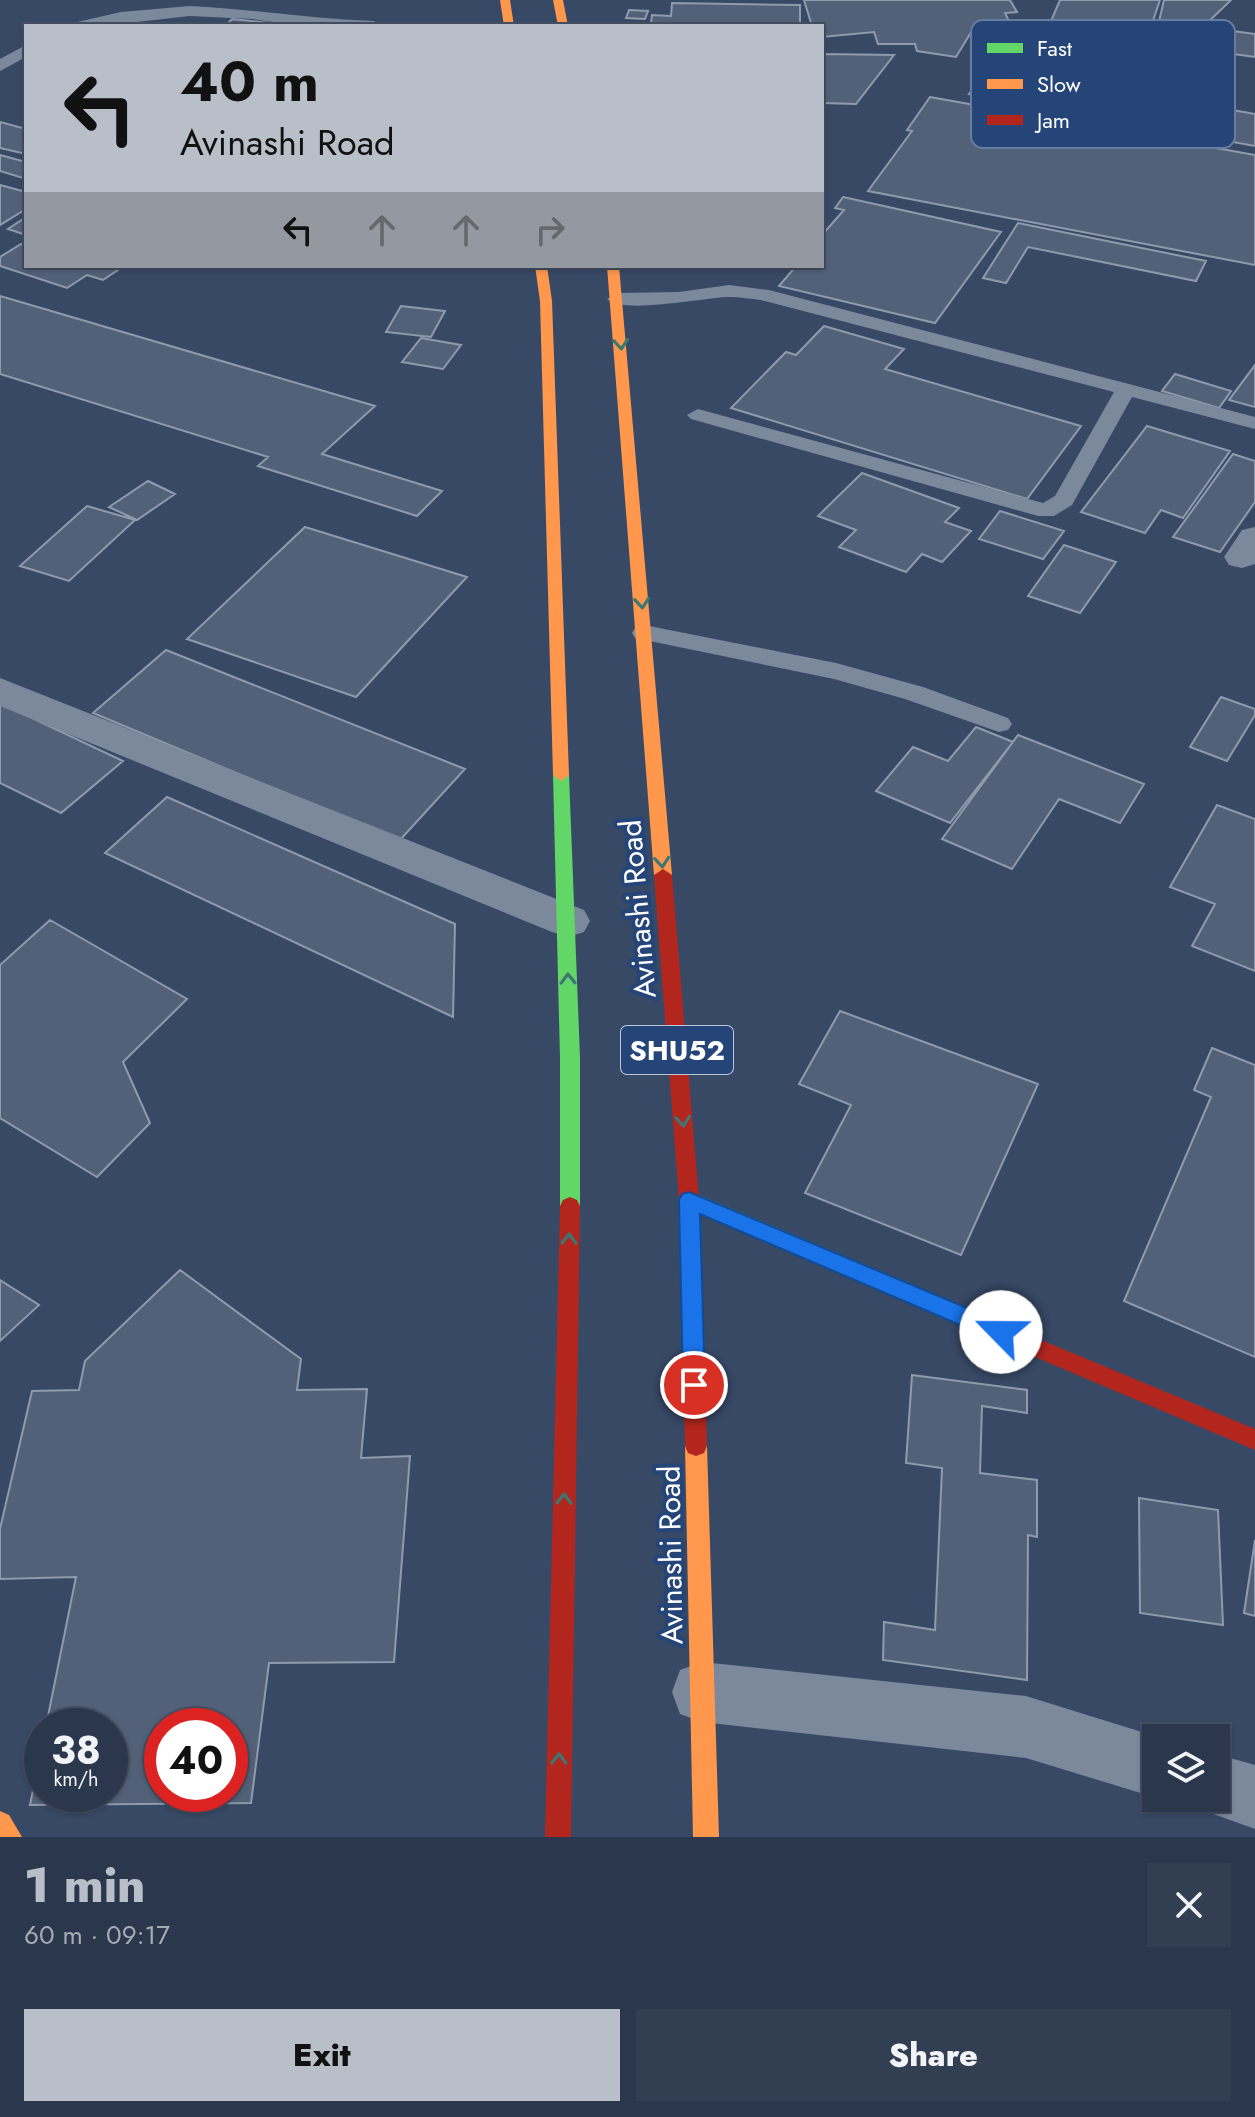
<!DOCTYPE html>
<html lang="en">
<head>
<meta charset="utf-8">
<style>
  :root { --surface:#2a374c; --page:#323f53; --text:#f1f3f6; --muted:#a5acb5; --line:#465164; --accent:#b9bfc9 }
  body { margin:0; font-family:Jost,sans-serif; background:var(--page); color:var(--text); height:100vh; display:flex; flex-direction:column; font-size:30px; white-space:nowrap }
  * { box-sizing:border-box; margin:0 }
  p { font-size:26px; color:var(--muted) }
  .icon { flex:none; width:44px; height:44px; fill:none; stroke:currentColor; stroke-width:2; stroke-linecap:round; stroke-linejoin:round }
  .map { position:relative; height:1837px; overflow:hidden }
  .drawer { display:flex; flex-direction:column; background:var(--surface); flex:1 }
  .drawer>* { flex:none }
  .guide { position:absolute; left:24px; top:24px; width:800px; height:244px; border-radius:0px; box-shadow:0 2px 6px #0004,0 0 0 2px var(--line); background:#b9bfc9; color:#111; overflow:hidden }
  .controls { position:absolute; left:1142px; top:1724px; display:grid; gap:16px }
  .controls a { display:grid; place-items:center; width:88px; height:88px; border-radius:0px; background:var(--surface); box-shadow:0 2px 6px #0004,0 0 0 2px var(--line); font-size:40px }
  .speed { position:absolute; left:24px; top:1708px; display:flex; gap:16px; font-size:40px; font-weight:700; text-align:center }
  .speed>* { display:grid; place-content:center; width:104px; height:104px; border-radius:50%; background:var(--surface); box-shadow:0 2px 6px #0004,0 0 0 2px var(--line); line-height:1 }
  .speed small { font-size:20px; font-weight:400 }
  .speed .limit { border:12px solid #d22; background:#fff; color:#111 }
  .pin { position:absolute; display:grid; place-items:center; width:68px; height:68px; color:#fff; margin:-34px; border:4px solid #fff; border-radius:50%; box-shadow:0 2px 8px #0007 }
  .me { position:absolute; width:88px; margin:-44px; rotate:293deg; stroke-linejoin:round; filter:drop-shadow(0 0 6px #0008) }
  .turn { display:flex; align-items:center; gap:28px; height:168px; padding:0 24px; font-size:36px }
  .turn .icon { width:104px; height:104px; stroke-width:2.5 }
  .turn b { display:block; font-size:56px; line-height:68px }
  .lanes { display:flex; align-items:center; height:76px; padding:0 24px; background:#0003; justify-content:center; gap:40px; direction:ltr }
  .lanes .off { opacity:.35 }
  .round { display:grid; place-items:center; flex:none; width:84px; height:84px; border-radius:0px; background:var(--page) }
  .summary { display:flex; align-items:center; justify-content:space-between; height:136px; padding:0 24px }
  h1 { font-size:48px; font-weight:800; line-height:60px; color:var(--accent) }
  .button { display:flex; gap:16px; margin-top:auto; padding:16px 24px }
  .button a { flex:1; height:92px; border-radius:0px; background:var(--accent); color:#111; font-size:32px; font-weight:800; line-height:92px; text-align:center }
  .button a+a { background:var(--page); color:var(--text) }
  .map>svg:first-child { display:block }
  .building { fill:#536178; stroke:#8f9aac; stroke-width:2; fill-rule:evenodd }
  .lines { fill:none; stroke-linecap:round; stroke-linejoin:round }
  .lane { fill:#7c899d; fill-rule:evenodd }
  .street { fill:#7c899d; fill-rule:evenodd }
  .fast { fill:#63d668; fill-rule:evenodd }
  .slow { fill:#ff974d; fill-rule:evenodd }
  .jam { fill:#b3261e; fill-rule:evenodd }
  .oneway { stroke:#3b7873 }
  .route { fill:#1a73e8; stroke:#114b97; stroke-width:2 }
  .labels { text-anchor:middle; stroke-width:8; stroke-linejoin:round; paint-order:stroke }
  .shield { fill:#254579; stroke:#bec7d7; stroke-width:2 }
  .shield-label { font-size:28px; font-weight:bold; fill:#fff }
  .street-label { font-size:30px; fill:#fff; stroke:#254579 }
  .key { fill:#254579; stroke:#667da1; stroke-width:2 }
  .key-label { font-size:22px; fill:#fff }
</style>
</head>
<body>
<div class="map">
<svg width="1255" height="1837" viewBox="0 0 1255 1837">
  <rect width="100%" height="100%" fill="#384966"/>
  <path class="building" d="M804,0H1010L1017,12L1005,13L1013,29L1010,33L970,34L956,57L917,51L915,44H878L874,32L822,37V26H812Z
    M1060,0H1160L1141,56L1170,63L1147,84L983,61L993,41L1040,47Z
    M1164,0H1231L1203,27L1255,34V57L1154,43Z
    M672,3L800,5V26L651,24L652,15L671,16Z
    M629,10L648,11L645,19L626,18Z
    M232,19L279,24L225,26Z
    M822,54L894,55L856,104L822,103Z
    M989,67L1255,114V146L969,94Z
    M930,97L1255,155V265L868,191L912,131L907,130Z
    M0,122L26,129V154L0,148Z
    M0,155L26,162V179L0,171Z
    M0,185L26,192V209L0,225Z
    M843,197L1001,232L935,323L779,286L796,266H822V235L844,210L835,208Z
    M26,217V235L8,229Z
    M1018,223L1206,261L1196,281L1028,247L1006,283L983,278Z
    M21,244L26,245V266H124L103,280L87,275L67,288L0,266V257Z
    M0,296L375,406L322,454L442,491L417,516L258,466L268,457L0,374Z
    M401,306L445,311L431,337L386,332Z
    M824,326L904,349L885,369L1081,426L1027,499L731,408L786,352L796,355Z
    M421,338L461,345L443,369L402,362Z
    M1255,365V407L1229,400Z
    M1175,374L1231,391L1219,408L1162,391Z
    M1147,426L1230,451L1183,518L1161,510L1145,533L1081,512Z
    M1233,454L1255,461V502L1220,552L1173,537Z
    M862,473L959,508L945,522L971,531L942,562L922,554L906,572L839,547L856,530L818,516Z
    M148,481L175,494L137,520L109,507Z
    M87,506L135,520L69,581L20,566Z
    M1000,511L1064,531L1043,559L979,539Z
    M305,527L467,577L356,697L187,639Z
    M1064,545L1116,562L1080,613L1028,596Z
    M166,650L465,769L399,841L93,713Z
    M1221,697L1255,709V715L1227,761L1190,747Z
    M0,703L123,761L61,813L0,783Z
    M976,727L1013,742L950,823L876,791L913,747L948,761Z
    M1018,735L1144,784L1120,823L1059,799L1012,869L942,839Z
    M167,797L455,924L453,1017L105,853Z
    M1217,805L1255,819V971L1192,946L1215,904L1170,887Z
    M50,920L187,999L123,1062L150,1123L97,1177L0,1118V965Z
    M840,1011L1038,1084L961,1255L805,1193L851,1105L799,1084Z
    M1212,1048L1255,1065V1357L1124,1301L1211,1097L1194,1090Z
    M180,1270L301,1359L297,1390L367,1389L361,1458L410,1456L394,1662L269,1663L251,1803L30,1805L42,1744V1794H110V1726H46L76,1577L0,1579V1529L32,1391L79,1390L85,1361ZM162,1726H230V1794H162Z
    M0,1280L39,1305L0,1341Z
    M912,1375L1027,1390V1413L982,1406L980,1473L1037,1480V1537L1028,1535L1027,1680L883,1660L884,1622L935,1630L942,1468L906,1463Z
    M1139,1498L1218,1510L1223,1625L1140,1613Z
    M1255,1540V1616L1244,1613Z"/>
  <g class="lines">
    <path class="lane" d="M190,6C252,9 312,19 374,21L382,26H300L253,19L190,16L101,26H71L73,23L121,12Z
      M26,45V57L0,71V59Z
      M729,285L769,290L1255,417V429L1132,397L1072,505L1054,516H1038L691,419L687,415L698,409L1043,503L1055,496L1114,392L761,300C751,299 740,297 730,297C706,297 622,315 607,299L617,293L679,292Z
      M644,625L836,663L923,687L1008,718L1012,724L1008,730L999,732L905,699L834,679L635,638L632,633L635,628Z"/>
    <path class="street" d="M1255,527V564L1242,568L1229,565L1224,557L1242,530Z
      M0,678L584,910L590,921L584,932L568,937L552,932L0,706Z
      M702,1662L1026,1696L1161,1738H1156L1157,1798L1026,1758L702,1722L680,1714L672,1692L680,1670Z
      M1216,1754L1255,1765V1829L1194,1807L1190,1798H1216Z"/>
    <path class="fast" d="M561,769L569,775L580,1058V1206L577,1212L570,1215L563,1212L560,1206V1058L553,775Z
      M689,1191L987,1316L990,1323L987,1330L979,1332L971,1330L682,1206L679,1200L682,1194Z"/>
    <path class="slow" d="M500,0H510L514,26H504Z
      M553,0H563L568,26H558Z
      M535,266H547L552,301L569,775L561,781L553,775L540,301Z
      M607,266H619L672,875L663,881L654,875Z
      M696,1436L704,1439L707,1446L719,1837H693L685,1446L688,1439Z
      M0,1811L9,1815L22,1837H0Z"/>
    <path class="jam" d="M663,869L672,875L699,1200L707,1446L704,1453L696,1456L688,1453L685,1446L679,1200L654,875Z
      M570,1197L577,1200L580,1206L571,1837H545L560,1206L563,1200Z
      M979,1314L1255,1429V1450L971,1330L968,1323L971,1316Z"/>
  </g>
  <defs><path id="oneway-chevron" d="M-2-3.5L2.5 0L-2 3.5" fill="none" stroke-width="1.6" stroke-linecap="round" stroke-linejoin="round" transform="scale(2)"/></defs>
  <g class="oneway">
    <use href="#oneway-chevron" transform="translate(621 344) rotate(85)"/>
    <use href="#oneway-chevron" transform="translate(642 603) rotate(85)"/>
    <use href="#oneway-chevron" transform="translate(662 862) rotate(85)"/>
    <use href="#oneway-chevron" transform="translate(568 979) rotate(-91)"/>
    <use href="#oneway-chevron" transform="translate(683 1121) rotate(85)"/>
    <use href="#oneway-chevron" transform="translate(569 1239) rotate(-89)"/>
    <use href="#oneway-chevron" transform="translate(564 1499) rotate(-89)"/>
    <use href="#oneway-chevron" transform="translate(559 1759) rotate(-89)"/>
  </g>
  <path class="route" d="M689,1192L1008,1325L1012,1332L1008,1339L1001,1342L993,1339L700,1214L705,1385L702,1392L694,1395L686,1392L683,1385L679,1200L682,1194Z"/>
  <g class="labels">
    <rect class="shield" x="621" y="1026" width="112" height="48" rx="6"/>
    <g class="shield-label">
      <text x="677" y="1060">SHU52</text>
    </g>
    <g class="street-label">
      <text transform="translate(638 909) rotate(-95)" y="10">Avinashi Road</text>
      <text transform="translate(671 1555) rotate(-91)" y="10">Avinashi Road</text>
    </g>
  </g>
  <rect x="971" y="20" width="264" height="128" rx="12" class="key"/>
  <rect x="987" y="43" width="36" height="10" fill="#63d668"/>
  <rect x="987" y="79" width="36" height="10" fill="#ff974d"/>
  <rect x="987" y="115" width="36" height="10" fill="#b3261e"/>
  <g class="key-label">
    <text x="1037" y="56">Fast</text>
    <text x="1037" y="92">Slow</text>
    <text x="1037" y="128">Jam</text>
  </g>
</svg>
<div class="controls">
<a><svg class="icon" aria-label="layers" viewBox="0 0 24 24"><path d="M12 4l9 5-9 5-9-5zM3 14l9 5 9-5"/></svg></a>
</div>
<div class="speed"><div>38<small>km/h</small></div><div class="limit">40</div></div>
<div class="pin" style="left:694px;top:1385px;background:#d93025"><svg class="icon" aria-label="arrive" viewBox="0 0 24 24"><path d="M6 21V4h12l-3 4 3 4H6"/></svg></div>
<svg class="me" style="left:1001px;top:1332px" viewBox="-20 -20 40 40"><circle r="19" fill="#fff"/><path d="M0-13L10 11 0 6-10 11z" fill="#1a73e8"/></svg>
<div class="guide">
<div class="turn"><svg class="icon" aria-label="left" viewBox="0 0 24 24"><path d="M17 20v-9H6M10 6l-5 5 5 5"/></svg><div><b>40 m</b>Avinashi Road</div></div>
<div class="lanes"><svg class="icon" aria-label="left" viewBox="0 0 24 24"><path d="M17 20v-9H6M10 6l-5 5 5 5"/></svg><svg class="icon off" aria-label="ahead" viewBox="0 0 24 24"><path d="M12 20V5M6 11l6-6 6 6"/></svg><svg class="icon off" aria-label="ahead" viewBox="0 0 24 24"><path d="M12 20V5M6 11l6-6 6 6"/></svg><svg class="icon off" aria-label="right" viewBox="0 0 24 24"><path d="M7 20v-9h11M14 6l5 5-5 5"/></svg></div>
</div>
</div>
<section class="drawer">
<div class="summary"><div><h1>1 min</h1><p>60 m · 09:17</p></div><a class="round"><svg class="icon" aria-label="close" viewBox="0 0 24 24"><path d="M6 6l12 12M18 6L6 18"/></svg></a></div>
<div class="button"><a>Exit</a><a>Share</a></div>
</section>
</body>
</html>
